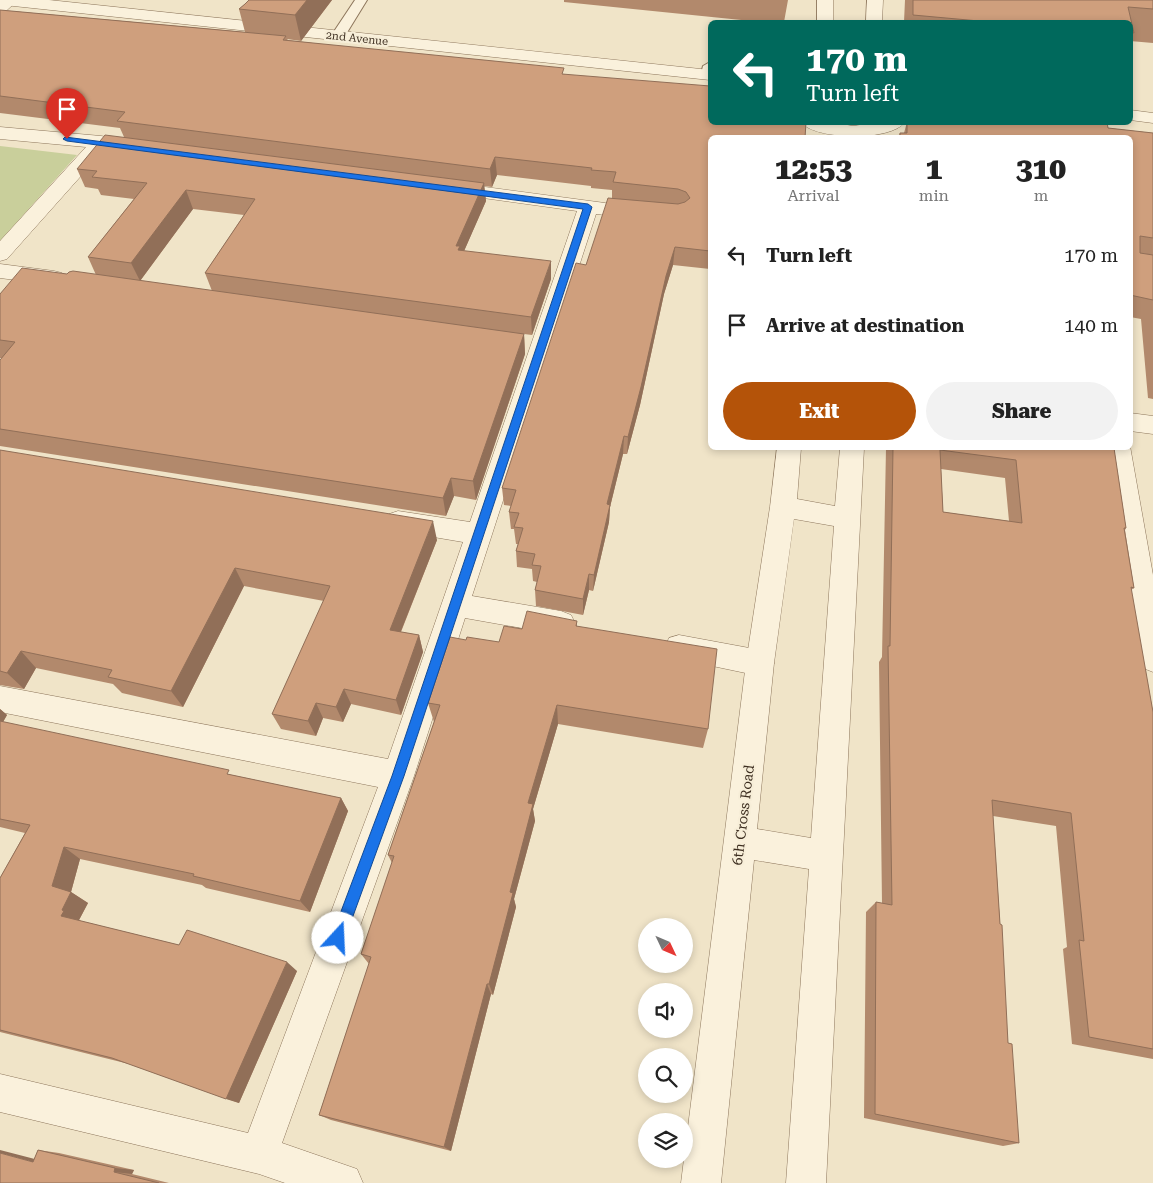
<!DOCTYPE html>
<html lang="en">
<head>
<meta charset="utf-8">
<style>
  :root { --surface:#fff; --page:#f2f2f2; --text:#222; --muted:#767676; --accent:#b45309 }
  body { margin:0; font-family:"Roboto Serif",serif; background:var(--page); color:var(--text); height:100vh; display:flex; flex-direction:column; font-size:19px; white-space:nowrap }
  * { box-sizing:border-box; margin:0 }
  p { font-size:16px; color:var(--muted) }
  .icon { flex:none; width:28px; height:28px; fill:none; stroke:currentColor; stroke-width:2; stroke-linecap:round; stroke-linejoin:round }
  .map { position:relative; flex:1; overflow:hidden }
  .details { position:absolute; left:708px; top:135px; width:425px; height:315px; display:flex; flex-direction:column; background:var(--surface); border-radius:8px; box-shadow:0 2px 8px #0003 }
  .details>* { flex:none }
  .hud { position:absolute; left:708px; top:20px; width:425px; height:105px; border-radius:8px; box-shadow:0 2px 8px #0003; background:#00695c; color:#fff; overflow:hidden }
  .needle { width:32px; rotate:134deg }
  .controls { position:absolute; left:638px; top:918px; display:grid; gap:10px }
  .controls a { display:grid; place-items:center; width:55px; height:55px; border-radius:50%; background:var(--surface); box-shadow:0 2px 8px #0003; font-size:25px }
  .pin { position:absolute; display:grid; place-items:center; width:42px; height:42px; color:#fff; margin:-51px -21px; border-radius:50% 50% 50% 0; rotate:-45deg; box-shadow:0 0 5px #0007 }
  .pin .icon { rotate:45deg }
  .me { position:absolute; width:55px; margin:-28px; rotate:20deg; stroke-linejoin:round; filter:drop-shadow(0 0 4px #0008) }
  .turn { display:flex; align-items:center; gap:18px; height:105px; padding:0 15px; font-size:22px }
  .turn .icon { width:65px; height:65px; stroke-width:2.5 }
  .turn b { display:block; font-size:35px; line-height:42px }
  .eta { display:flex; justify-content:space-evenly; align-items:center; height:85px; text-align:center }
  .eta b { font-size:30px; font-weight:800; line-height:35px }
  .button { display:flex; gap:10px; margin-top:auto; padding:10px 15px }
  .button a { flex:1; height:58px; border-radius:30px; background:var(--accent); color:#fff; font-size:20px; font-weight:800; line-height:58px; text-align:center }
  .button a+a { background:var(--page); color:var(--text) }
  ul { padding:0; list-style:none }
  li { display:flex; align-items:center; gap:15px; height:70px; padding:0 15px }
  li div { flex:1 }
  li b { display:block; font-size:19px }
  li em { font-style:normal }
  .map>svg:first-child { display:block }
  .green { fill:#c9cf9b }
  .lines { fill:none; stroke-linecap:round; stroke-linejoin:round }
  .service-casing { stroke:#8d765c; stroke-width:2 }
  .minor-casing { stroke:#8d765c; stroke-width:1 }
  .tertiary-casing { stroke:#8d765c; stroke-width:1 }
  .service { fill:#faf1dc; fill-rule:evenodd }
  .minor { fill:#faf1dc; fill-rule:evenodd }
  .tertiary { fill:#faf1dc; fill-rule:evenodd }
  .wall { fill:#b2896c; fill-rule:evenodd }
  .shaded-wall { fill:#916f58 }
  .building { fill:#cf9f7d; stroke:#916f58; fill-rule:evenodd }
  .route { fill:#1a73e8; stroke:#114b97 }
  .labels { text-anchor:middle; stroke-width:4.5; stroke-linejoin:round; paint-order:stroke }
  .far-street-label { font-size:11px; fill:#3d2e20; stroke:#f7eed8 }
  .street-label { font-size:14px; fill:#3d2e20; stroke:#f7eed8 }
</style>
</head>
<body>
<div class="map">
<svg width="1153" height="1183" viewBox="0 0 1153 1183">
  <rect width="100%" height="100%" fill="#f0e4c8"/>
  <path class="green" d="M0,146L77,155L0,241Z"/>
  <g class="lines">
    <g class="service-casing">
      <path id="service" d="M355,0H367L343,39H333L331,36Z
        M710,62V78L703,77L701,74L703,66Z"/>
    </g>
    <g class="minor-casing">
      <path id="minor" d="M0,0H16L17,1L6,11L0,13Z
        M0,127L101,136L144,143L146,147L144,151L137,153L105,149L7,259L0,261V241L86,147L0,139Z
        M447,182L605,203L612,205L615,209L612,213L605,215L596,214L472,596L561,611L571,615L575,623L571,631L561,635L465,618L414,776L282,1143L357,1169L363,1183H285L259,1174L0,1112V1074L248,1133L378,787L0,712V686L388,759L463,542L398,531L389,528L385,521L389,514L398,511L470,522L577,211L440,192L437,188L440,184Z
        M0,264L54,271L62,273L65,278L62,283L54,285L0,278Z
        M1130,413L1153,416V434L1130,431Z
        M1130,446L1153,575V672L1143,668L1139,659L1107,448H1130Z
        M679,635L760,650L770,654L774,663L770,672L760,676L679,659L669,656L665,647L669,638Z"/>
    </g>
    <g class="tertiary-casing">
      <path id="tertiary" d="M0,0H49L710,70V80L4,5L0,4Z
        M817,0H833V22H817Z
        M867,0H883L882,22H866Z
        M1130,110L1153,113V123L1130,120Z
        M801,122H830L853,126L881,122H905C891,142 813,140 801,122Z
        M777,448H801L797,499L835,506L840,448H864L826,1183H786L809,869L754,860L721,1183H681L746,663L770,507ZM794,519L834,526L811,838L757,829L774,663Z"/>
    </g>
    <use href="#service" class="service"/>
    <use href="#minor" class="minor"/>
    <use href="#tertiary" class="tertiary"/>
  </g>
  <path class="wall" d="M249,0H332L301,41L287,39L288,40L564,74L710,138V269L673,265L664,294L640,405L627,454H623L610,507L609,522L593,591L589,590L583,615L536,606L535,590L537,582L533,581L532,569L517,567L516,551L518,544H516L514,529H511L509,512L511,506L504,505L502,488L612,198V190L591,188V186L497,175L492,187L484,186L486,201L464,251L551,279L532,335L524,334L525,354L476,500L454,496L446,516L0,446V360L2,358H0V294L67,274L96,275L88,257L134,199L101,195L98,189L85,187L77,169L124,137L120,128L0,113V10L245,32L239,9L245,4ZM193,209L244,215L205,273L212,291L140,281Z
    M564,0H788L784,22H761L564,2Z
    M905,0H1153V43L1130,41V22H904Z
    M907,122L1108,128L1153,133V399L1148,398L1141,319L1130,317V138H898L900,133H904Z
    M886,448H1114L1126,528L1125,530L1134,588L1131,590L1153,712V1059L1072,1044L1063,949L1067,947L1056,826L993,816L1008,1043L1019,1143L1003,1146L864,1118L866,912L876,902L882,903L879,662L882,657ZM941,469L1005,478L1009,521L943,512Z
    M0,450L437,540L401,632L419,635L423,652L401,715L351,704L343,722L323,718L316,736L281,729L272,714L324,601L244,586L183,707L122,693L113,684L36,668L24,689L0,685Z
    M577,621V626L708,729L703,748L558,724L533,809L535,821L514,899L516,907L493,995L491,994L451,1151L331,1120L319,1115L369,964L361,954L392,863L388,855L434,722L428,703L466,640L499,642L522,629Z
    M0,709L7,715L3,722L232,775L341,798L348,811L310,912L206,888L202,885L80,859L71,892L88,903L79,920L81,921L179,945L297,971L239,1103L129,1064L0,1032V878L25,833L0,827Z
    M38,1150L59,1153L134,1170L132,1174L169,1183H0L34,1159Z"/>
  <path class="shaded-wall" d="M307,0H332L301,41L295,15Z
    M495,157L497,175L492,187L490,169Z
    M484,183L486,201L461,258L456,246Z
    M186,190L193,209L140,281L131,263Z
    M675,247L673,265L664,294L640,405L627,454L628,437L666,276Z
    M551,261V279L532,335L531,317Z
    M524,334L525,354L476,500L473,481Z
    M624,436L623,454L610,507L609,522L593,591L594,575L607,504Z
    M451,478L454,496L446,516L443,498Z
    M433,521L437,540L395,646L390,630Z
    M235,568L244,586L183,707L171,691Z
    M589,574V590L583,615V599Z
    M419,635L423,652L401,715L396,700Z
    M21,651L36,668L24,689L7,673Z
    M344,689L351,704L343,722L336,707Z
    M316,703L323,718L316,736L308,721Z
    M557,705L558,724L533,809L535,821L514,899L516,907L493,995L489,984L510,892L528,803Z
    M0,709L7,715L0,727Z
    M341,798L348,811L310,912L300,901Z
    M64,847L80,859L71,892L88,903L79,920L81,921L61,916L62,910L52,886Z
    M287,962L297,971L239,1103L226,1099Z
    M487,984L491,994L451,1151L444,1147Z
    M0,1150L54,1164L33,1162L0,1153Z
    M115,1168L134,1170L132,1174L114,1172Z"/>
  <path class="building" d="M249,0H307L295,15L239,9L245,4Z
    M913,0H1153V9L1128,7L1134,33L1130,32V22H990L913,15Z
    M0,10L286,36L283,40L564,68L562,74L710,86V122H806L805,138H710V251L675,247L666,276L641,387L628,437L624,436L607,504L610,505L594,575L589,574L583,599L535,590L541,566L532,565L535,554L516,551L523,528L514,527L519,513L509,512L516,490L502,488L576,263L586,265L608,198L678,204L685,202L690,198L686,192L678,189L613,182L616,172L591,170L592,168L495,157L490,169L117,121L125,112L0,96Z
    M907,122H1107L1108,128L1153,133V238L1140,236V253L1153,255V300L1130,295V138H900V133H907Z
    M105,135L484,183L456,246H460L458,250L551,261L531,317L205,273L255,199L186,190L131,263L88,257L147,183L92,177L97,171L77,169Z
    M22,268L67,274L69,272L73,271L524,334L473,481L451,478L443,498L0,429V360L15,342L0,340V294Z
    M893,448H1114L1126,528H1124L1134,588L1131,587L1153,712V1049L1089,1037L1079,940L1084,941L1071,813L992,800L1000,924L1002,925L1008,1043L1012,1044L1019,1143L875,1114L876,902L892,905L888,646H890ZM940,450L1016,460L1022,523L943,512Z
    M0,450L433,521L390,630L419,635L396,700L344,689L336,707L316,703L308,721L272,714L330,586L235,568L171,691L108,677L112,670L21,651L7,673L0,671Z
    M527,611L577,621L576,626L717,649L708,729L557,705L528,803L533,804L510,892L513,893L489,984H487L444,1147L319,1115L371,957L361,954L394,856L388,855L440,705L428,703L450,637L466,640L467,637L499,642L504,626L522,629Z
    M0,721L229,770L227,774L341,798L300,901L193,876L194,874L64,847L52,886L71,892L62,910L64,911L61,916L179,945L187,930L287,962L226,1099L112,1058L0,1030V878L30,825L0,819Z
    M38,1150L115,1168L114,1172L159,1183H0V1153L33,1162Z"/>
  <path class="route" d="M65,137L588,204L592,207L404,776L345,938L343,943L338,945L333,943L331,938L392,776L583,209L67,141L63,139Z"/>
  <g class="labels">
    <g class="far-street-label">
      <text transform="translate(357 38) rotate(6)" y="4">2nd Avenue</text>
    </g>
    <g class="street-label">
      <text transform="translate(743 815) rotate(-83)" y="5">6th Cross Road</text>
    </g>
  </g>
</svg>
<div class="controls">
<a><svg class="needle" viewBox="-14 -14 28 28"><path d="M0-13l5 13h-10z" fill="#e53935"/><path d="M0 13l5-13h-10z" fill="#767676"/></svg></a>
<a><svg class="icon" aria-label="sound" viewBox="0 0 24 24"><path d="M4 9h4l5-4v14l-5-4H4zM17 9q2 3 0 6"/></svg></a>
<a><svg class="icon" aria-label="search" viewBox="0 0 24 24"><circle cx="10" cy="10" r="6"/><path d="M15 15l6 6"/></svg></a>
<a><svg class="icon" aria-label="layers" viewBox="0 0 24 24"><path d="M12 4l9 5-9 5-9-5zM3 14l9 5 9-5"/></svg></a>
</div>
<div class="pin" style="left:67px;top:139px;background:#d93025"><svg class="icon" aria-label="arrive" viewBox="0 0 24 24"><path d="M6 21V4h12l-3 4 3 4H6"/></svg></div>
<svg class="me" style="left:338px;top:938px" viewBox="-20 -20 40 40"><circle r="19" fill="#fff"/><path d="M0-13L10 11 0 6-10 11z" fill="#1a73e8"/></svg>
<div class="hud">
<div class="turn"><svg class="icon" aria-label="left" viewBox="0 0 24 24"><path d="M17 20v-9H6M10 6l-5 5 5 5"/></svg><div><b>170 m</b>Turn left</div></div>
</div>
<section class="details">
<div class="eta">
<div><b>12:53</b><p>Arrival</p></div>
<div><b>1</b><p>min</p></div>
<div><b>310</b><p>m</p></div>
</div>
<ul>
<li><svg class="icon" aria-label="left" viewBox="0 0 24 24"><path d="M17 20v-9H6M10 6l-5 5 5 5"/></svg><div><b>Turn left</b></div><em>170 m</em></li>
<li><svg class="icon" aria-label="arrive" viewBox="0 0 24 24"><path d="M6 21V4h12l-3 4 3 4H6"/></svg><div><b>Arrive at destination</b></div><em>140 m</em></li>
</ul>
<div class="button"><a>Exit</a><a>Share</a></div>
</section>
</div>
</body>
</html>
